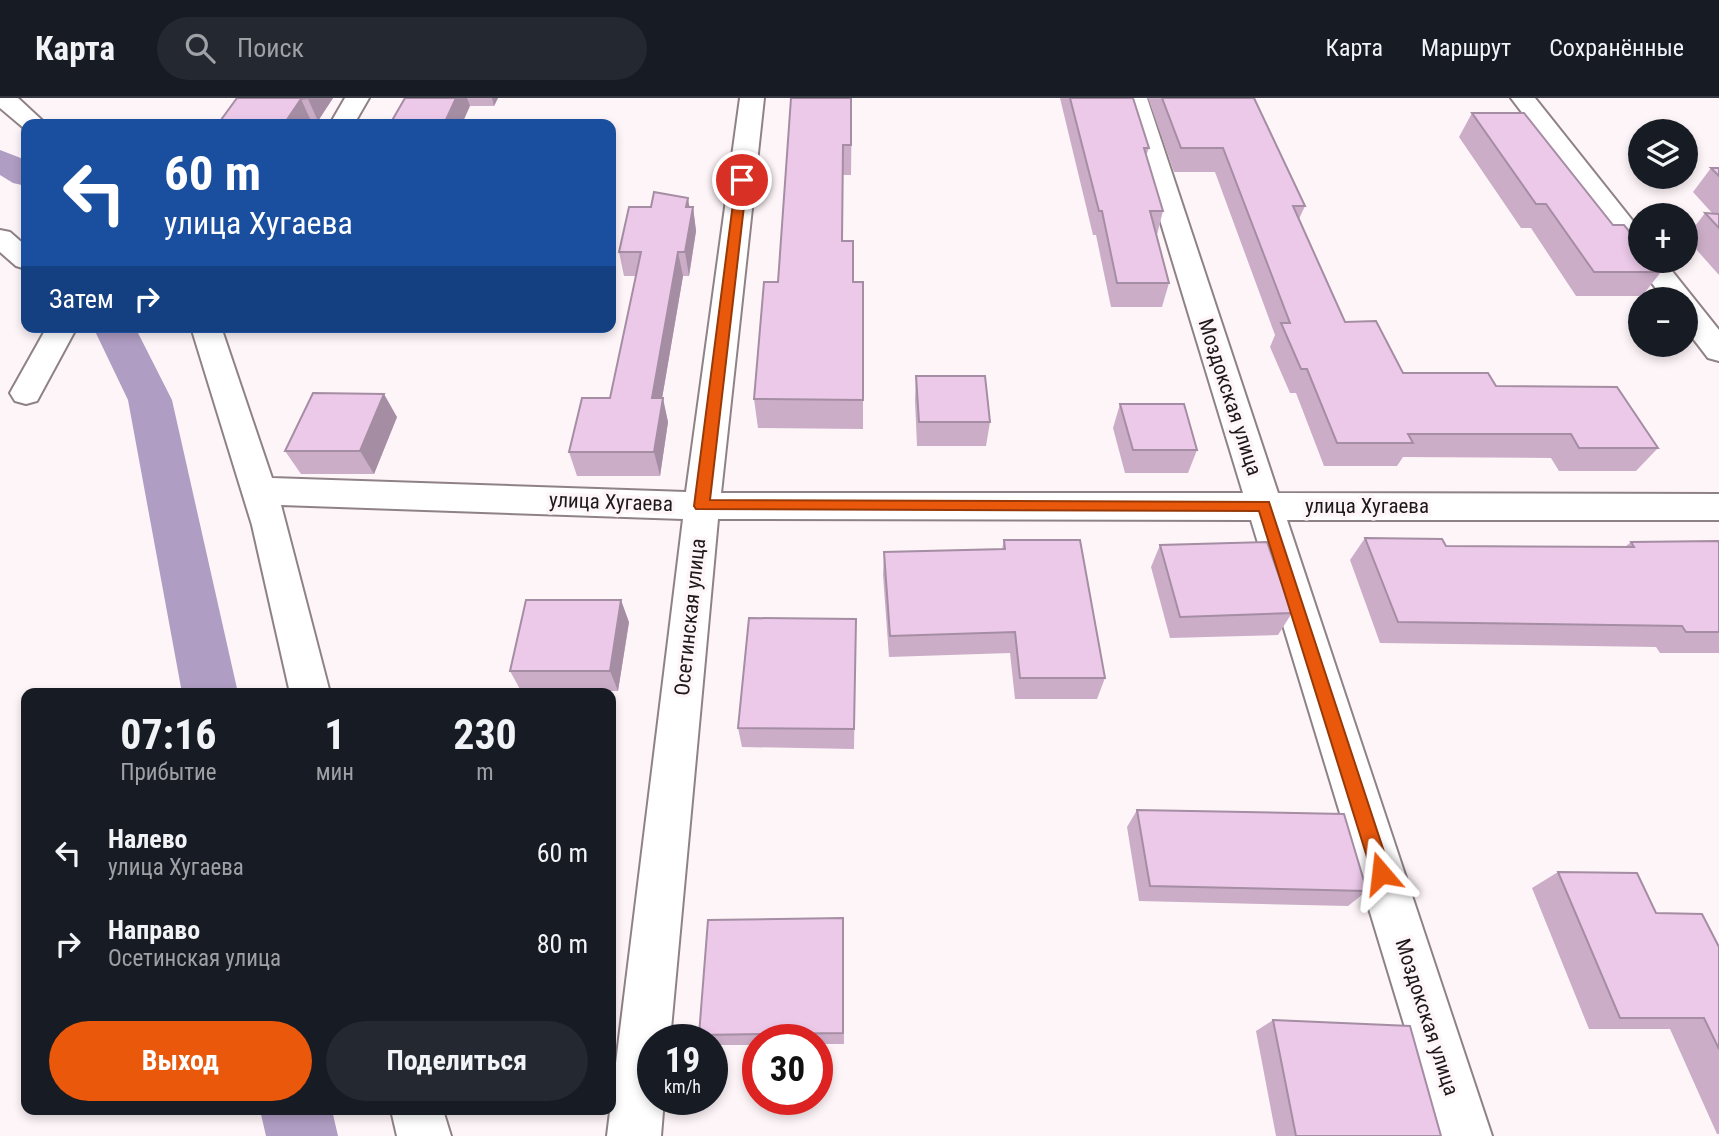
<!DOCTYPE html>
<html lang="ru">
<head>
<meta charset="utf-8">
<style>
  :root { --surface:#171b24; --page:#242831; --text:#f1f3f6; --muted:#9ea1a6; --line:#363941; --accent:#ea580c }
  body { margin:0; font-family:"Roboto Condensed",sans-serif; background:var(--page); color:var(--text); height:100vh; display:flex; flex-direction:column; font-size:26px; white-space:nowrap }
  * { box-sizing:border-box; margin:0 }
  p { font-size:23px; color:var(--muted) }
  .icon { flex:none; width:38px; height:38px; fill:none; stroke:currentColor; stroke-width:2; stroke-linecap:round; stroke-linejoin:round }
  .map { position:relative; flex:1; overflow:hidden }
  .sheet { position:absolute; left:21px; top:590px; width:595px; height:427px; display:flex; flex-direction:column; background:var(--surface); border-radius:14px; box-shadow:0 4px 10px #0003 }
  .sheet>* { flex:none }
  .guide { position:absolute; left:21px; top:21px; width:595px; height:214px; border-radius:14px; box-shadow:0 4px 10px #0003; background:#1a4fa0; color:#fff; overflow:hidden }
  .fabs { position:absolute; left:1628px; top:21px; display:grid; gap:14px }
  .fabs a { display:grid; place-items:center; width:70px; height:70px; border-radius:50%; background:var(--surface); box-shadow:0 4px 10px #0003; font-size:35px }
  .speed { position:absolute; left:637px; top:926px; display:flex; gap:14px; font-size:35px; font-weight:700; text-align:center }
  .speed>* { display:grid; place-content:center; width:91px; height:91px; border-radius:50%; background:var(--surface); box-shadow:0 4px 10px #0003; line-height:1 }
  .speed small { font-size:18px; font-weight:400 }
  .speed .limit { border:10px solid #d22; background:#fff; color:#111 }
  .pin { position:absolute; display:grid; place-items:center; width:60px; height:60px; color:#fff; margin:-30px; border:4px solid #fff; border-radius:50%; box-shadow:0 2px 7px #0007 }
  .me { position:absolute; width:77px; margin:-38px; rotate:343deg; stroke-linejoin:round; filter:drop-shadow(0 0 5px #0008) }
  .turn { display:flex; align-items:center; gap:24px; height:147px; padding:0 28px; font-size:32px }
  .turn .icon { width:91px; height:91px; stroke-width:2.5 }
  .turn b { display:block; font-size:49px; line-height:60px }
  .then { display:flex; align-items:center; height:66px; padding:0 28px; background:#0003; gap:14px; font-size:26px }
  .eta { display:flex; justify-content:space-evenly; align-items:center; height:119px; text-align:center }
  .eta b { font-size:42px; font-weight:700; line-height:49px }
  .action { display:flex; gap:14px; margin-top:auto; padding:14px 28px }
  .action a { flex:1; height:80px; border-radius:42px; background:var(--accent); color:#fff; font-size:28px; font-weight:700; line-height:80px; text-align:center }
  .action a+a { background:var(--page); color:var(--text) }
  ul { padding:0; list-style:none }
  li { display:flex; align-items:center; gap:21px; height:91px; padding:0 28px }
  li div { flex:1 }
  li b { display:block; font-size:26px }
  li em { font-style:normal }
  header { display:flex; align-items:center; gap:42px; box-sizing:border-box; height:98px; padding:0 35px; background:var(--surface); border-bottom:2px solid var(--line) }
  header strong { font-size:33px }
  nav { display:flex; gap:38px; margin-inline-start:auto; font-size:24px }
  .search { width:490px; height:63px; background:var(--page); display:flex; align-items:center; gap:18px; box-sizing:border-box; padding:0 24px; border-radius:38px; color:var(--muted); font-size:26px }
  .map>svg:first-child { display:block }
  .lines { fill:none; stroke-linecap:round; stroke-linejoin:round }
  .canal { fill:#b09dc3; fill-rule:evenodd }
  .street-casing { stroke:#8f8287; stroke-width:4 }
  .street { fill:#fff; fill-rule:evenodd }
  .wall { fill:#cbadc8 }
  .shaded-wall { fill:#a58da3 }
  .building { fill:#ecc9e9; stroke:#a58da3; stroke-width:2 }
  .route { fill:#ea580c; stroke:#983908; stroke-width:2 }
  .labels { text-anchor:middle; stroke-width:7; stroke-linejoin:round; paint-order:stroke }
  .street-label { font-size:21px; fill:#1d181a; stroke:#fef5f8 }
</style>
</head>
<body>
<header>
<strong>Карта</strong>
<div class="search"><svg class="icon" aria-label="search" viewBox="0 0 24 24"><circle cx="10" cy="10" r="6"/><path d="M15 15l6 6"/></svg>Поиск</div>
<nav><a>Карта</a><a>Маршрут</a><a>Сохранённые</a></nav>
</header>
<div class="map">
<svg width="1719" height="1038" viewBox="0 0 1719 1038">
  <rect width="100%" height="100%" fill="#fef5f8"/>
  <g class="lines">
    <path class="canal" d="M0,52L26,62V88L13,85L0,77Z
      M93,229H135L172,302L238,595H182L128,302Z
      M260,1012H332L338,1038H266Z"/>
    <g class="street-casing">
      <path id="street" d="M0,0H18L46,26H26L25,31L0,10Z
        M345,0H369L354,26H330Z
        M740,0H764L721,395H1243L1123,0H1147L1278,395L1719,396V422H1287L1492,1038H1438L1251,422L718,421L670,942H653V1001H664L661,1038H607L683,421L281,407L330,595H290L252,427L191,229H221L272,380L686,394Z
        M1511,0H1535L1640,132V163H1664L1719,232V263L1708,260L1685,230V201H1664L1635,163L1638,159L1630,157Z
        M0,132L10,134L26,148V171L16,168L0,154Z
        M47,229H77L37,303L26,306L15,303L10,295Z
        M391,1012H443L451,1038H397Z"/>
    </g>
    <use href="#street" class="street"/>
  </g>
  <path class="wall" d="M237,0H333L318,23H311Z
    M405,0H498L494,8H470Z
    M852,0L851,77H843V143L853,184H863V331L758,330L754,301L778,184Z
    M1060,0H1133L1149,50L1146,58L1163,113L1157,137L1169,185L1162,209H1111L1096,137H1093Z
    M1148,0H1254L1305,108L1299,121L1345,224L1403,275L1496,288L1658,350L1636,373H1559L1551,360L1403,359L1397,368H1324L1296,295H1290L1270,249L1275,237L1215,74H1174Z
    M1472,15L1613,127L1661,174L1642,198H1576L1531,130H1521L1459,39Z
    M1711,70H1719V177L1686,140L1705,115H1712L1693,94Z
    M689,109H693L696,133L689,178H683L662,300L668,324L660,378H577L569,354L610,300L636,178H624L619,154Z
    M916,278L990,324L986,348H917L915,302Z
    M1120,306L1197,352L1188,375H1125L1113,330Z
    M397,319L374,376H301L285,353Z
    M1365,440L1446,448L1625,449L1631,444L1719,445V555H1660L1656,549L1380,545L1350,462Z
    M1004,442L1105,580L1097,601H1015L1010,555L889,559L883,477L884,454L1002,451Z
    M1160,447L1292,515L1278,537L1170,540L1151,469Z
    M856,521L854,651L742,649L738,630Z
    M629,524L618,593H521L510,573Z
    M1137,712L1367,793L1348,808L1139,803L1127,729Z
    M1558,774L1656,815L1719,849V1036H1717L1670,931H1589L1532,790Z
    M843,835L844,946H817V942H758V947H712V942H702L699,937Z
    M1273,922L1441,1038H1276L1256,933Z"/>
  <path class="shaded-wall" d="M308,0H333L318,23L308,1Z
    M456,0H467L470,8L462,26H444Z
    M492,0H498L494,8Z
    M301,1L311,23L309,26H284Z
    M688,100L691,119L693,109L696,133L689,178L685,154L686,109Z
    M678,154L683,178L658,324L652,300Z
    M384,296L397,319L374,376L360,353Z
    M663,300L668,324L660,378L654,354Z
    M621,502L629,524L618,593L610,573Z"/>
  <path class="building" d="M237,0H308L301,1L284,26H218Z
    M405,0H456L444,26H390Z
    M791,0H851V47H843L842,143H853V184H863V302L754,301L764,184H778Z
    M1070,0H1133L1149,50H1144L1163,113H1150L1169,185H1117L1102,113H1099Z
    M1162,0H1254L1305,108H1293L1345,224L1376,223L1403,275H1488L1496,288L1617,289L1658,350H1579L1571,336H1408L1413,345H1337L1307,271H1301L1281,225H1290L1223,50H1181Z
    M1472,15H1524L1613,127H1624L1640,146V163H1652L1661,174H1594L1546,106H1536Z
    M1711,70H1719V78Z
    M654,94L688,100L686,109H693L685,154H678L652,300H663L654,354H569L582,300H610L641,154H619L629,109H651Z
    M1705,115L1719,116V130Z
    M916,278H985L990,324H919Z
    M313,295L384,296L360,353H285Z
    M1120,306H1184L1197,352H1133Z
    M1365,440L1442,441L1446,448L1634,449L1631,444L1718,443L1719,445V534H1686L1682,528L1398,524Z
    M1004,442H1080L1105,580H1020L1015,534L890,538L884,454L1005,451Z
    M1267,444L1292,515L1180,519L1160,447Z
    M526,502H621L610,573H510Z
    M749,520L856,521L854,631L738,630Z
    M1137,712L1344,716L1367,793L1150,788Z
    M1558,774L1637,775L1656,815L1702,816L1719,849V951L1704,920H1620Z
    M843,820V935L699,937L708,822Z
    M1273,922L1410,928L1441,1038H1296Z"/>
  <path class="route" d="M742,78L747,82L710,402L1269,404L1391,775L1388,782L1381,785L1375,782L1372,775L1259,413L696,411L694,408L736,82Z"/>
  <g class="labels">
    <g class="street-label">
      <text transform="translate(1230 299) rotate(72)" y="7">Моздокская улица</text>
      <text transform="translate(611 404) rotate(2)" y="7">улица Хугаева</text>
      <text x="1367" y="415">улица Хугаева</text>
      <text transform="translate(690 519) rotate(-84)" y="7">Осетинская улица</text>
      <text transform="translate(1427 919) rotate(72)" y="7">Моздокская улица</text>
    </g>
  </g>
</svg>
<div class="fabs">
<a><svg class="icon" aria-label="layers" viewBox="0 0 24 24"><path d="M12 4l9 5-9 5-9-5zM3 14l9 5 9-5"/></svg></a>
<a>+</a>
<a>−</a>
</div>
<div class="speed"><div>19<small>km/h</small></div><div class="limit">30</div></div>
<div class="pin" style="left:742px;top:82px;background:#d93025"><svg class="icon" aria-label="arrive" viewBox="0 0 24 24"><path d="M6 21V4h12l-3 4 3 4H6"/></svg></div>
<svg class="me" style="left:1381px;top:775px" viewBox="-20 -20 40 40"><path d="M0-17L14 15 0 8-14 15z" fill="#ea580c" stroke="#fff" stroke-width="4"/></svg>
<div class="guide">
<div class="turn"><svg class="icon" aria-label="left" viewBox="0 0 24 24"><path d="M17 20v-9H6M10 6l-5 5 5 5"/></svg><div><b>60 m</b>улица Хугаева</div></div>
<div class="then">Затем<svg class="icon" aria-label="right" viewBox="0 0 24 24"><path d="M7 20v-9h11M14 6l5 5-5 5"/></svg></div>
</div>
<section class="sheet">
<div class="eta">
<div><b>07:16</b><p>Прибытие</p></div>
<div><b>1</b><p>мин</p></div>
<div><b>230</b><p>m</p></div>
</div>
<ul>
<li><svg class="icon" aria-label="left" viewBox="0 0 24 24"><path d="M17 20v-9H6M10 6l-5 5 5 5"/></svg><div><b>Налево</b><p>улица Хугаева</p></div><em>60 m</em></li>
<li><svg class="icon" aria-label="right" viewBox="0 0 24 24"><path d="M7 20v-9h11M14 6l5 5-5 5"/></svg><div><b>Направо</b><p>Осетинская улица</p></div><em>80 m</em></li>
</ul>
<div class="action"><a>Выход</a><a>Поделиться</a></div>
</section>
</div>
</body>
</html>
